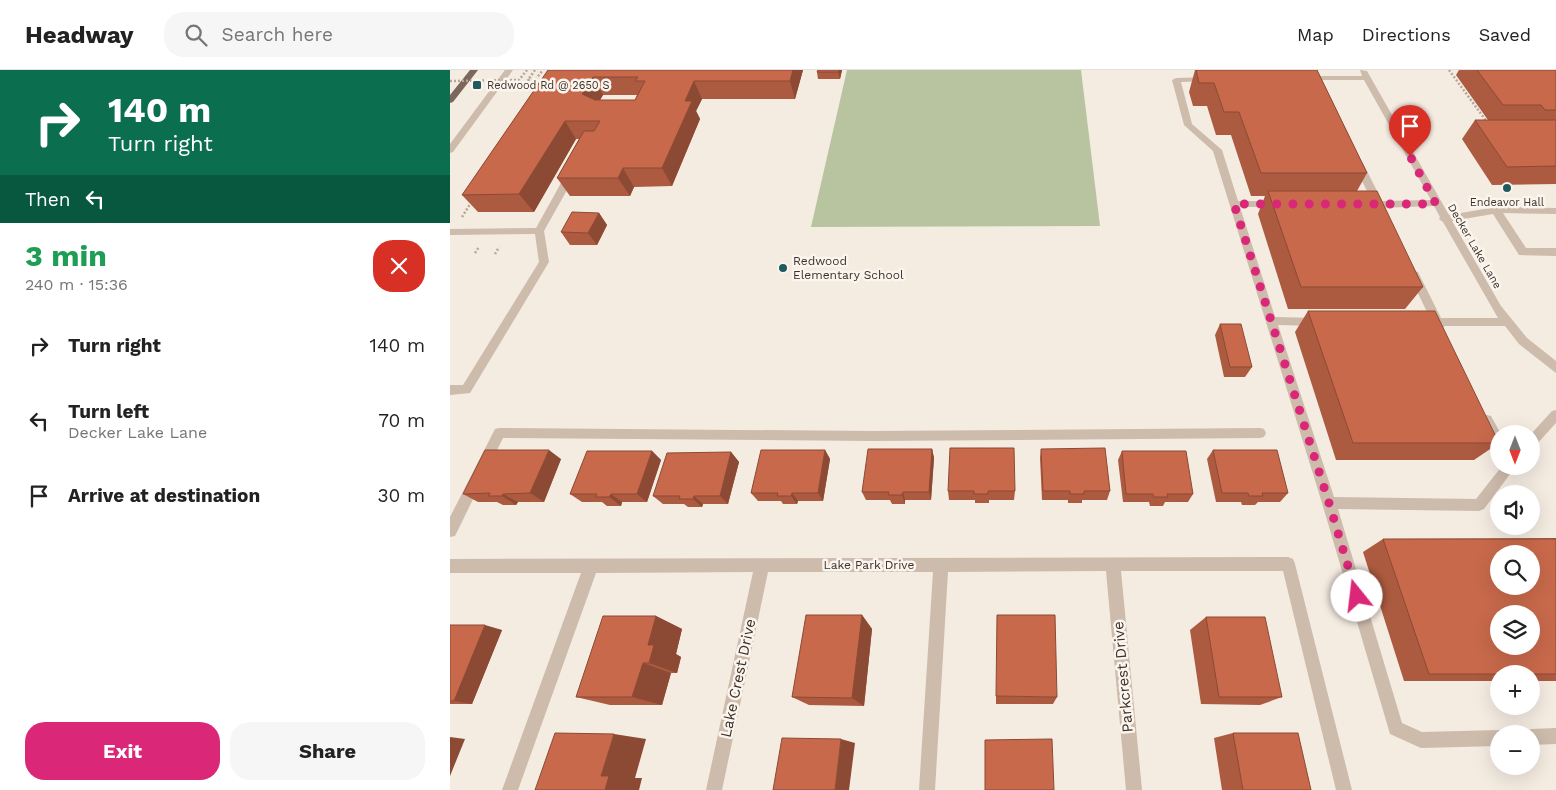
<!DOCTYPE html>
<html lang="en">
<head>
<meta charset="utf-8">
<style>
  :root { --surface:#fff; --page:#f6f6f6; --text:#222; --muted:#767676; --line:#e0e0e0; --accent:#db2777 }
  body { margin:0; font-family:"Work Sans",sans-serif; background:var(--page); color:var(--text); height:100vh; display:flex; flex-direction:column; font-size:19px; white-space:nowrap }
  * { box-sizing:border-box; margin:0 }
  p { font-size:16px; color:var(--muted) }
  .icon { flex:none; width:28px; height:28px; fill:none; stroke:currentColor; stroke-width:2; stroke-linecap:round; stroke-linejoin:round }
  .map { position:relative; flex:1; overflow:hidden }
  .panel { display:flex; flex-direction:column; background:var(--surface); width:450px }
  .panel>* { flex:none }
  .top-card { background:#0b6e4f; color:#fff; overflow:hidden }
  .needle { width:32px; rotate:180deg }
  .fabs { position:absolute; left:1040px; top:355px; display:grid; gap:10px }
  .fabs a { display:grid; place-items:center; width:50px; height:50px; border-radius:50%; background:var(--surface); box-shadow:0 5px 20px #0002; font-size:25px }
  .pin { position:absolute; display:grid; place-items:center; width:42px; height:42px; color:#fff; margin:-51px -21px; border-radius:50% 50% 50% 0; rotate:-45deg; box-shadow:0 0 5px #0007 }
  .pin .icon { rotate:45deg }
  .me { position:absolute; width:55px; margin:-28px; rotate:344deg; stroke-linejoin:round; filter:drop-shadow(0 0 4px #0008) }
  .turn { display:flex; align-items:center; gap:18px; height:105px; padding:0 25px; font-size:22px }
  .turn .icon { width:65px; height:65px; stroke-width:2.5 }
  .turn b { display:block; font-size:35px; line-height:42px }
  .then { display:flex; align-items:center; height:48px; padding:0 25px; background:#0003; gap:10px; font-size:19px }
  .round { display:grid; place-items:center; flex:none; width:52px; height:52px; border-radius:20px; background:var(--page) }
  .headline { display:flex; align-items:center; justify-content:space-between; height:85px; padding:0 25px }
  h1 { font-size:30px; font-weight:700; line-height:38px; color:#1e9e55 }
  .button { display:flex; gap:10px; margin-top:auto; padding:10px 25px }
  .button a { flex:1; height:58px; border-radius:20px; background:var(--accent); color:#fff; font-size:20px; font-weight:700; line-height:58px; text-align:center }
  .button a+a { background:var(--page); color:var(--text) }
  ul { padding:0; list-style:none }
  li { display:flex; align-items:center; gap:15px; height:75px; padding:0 25px }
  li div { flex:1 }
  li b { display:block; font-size:19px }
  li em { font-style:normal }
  header { display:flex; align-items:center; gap:30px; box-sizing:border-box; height:70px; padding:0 25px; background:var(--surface); border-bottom:1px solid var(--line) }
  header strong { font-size:24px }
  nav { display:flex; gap:28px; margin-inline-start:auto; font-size:18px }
  .search { width:350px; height:45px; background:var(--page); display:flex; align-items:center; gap:12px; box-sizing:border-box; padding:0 18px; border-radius:20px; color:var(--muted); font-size:19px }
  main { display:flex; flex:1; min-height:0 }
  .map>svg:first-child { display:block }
  .green { fill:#b8c4a0 }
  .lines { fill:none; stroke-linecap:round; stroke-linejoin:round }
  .path { stroke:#b9a596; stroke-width:2.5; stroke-dasharray:2 2; stroke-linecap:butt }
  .minor { fill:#cdbbac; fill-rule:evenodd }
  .major { fill:#7d675c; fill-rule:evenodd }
  .path-bridge { stroke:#b9a596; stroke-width:2.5; stroke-dasharray:2 2; stroke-linecap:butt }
  .wall { fill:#ac5a40; fill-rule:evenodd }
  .shaded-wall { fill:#8c4a34 }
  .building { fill:#c8694b; stroke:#8c4a34; fill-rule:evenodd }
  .route { stroke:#db2777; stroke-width:9; stroke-dasharray:0 16.2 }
  .poi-dot { fill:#1f5a5e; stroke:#fbf5ee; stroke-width:2 }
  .labels { text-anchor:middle; stroke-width:5; stroke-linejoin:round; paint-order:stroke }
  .far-poi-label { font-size:11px; fill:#3b302b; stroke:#fbf5ee; text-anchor:start }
  .far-street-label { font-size:11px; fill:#3b302b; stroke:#fbf5ee }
  .poi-label { font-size:12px; fill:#3b302b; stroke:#fbf5ee; text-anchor:start }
  .street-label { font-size:12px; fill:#3b302b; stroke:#fbf5ee }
  .near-street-label { font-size:15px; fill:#3b302b; stroke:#fbf5ee }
</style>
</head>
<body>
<header>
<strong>Headway</strong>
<div class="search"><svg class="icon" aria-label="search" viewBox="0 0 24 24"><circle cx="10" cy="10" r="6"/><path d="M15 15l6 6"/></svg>Search here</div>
<nav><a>Map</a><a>Directions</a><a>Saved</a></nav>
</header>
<main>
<section class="panel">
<div class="top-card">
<div class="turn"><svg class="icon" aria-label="right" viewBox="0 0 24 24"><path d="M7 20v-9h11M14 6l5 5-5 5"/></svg><div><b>140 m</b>Turn right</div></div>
<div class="then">Then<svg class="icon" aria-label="left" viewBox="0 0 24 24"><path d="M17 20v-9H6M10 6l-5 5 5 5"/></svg></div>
</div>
<div class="headline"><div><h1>3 min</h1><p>240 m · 15:36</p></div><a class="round" style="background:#d93025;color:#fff"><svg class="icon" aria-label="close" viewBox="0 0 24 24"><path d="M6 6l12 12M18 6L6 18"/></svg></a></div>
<ul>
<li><svg class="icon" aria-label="right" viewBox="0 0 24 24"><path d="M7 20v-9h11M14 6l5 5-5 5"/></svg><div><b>Turn right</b></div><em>140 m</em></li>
<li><svg class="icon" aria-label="left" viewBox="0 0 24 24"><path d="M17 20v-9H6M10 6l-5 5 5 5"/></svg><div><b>Turn left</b><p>Decker Lake Lane</p></div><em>70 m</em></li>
<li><svg class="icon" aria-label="arrive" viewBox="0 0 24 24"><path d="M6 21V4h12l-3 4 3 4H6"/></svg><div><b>Arrive at destination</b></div><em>30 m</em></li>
</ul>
<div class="button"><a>Exit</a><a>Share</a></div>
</section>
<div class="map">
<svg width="1106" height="720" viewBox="0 0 1106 720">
  <rect width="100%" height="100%" fill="#f4ebe1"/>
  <path class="green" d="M397,0H631L650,156L361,157Z"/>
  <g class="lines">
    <path class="path" d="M85,0L78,10H85L93,0
      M999,0L1037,52
      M68,13L91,14
      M12,147L22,131
      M25,183L29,177
      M45,184L49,177"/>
    <path class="minor" d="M55,0H63L3,82L0,83V74Z
      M910,0L917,1L999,145L1046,137L1106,138V144L1053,143L1076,178H1106V186L1069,185L1043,144L1002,151L1051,236L1077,268L1106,291V303L1069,274L1055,256H995L990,260L985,256L977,255L975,252L980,248L959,205L964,201L968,202L991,248H1048L993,152L989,149L990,147L984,136L929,138L919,136L917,134L922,131L903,93L908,90L913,93L932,131L981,130L914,10H854L850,8L854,6H912Z
      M759,7L763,9L762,11L731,12L742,54L772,80L788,131H827L832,134L827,137H790L825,247L867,248L873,252L867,256L828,255L884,427L1026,429L1052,396H1066L1034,439L1029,441L888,439L952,653L972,662L1049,660L1055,664H1049V676L971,678L940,664L872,433L763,81L734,55L722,10L726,8Z
      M121,101L126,104L94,161L99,192L20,323L0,325V315H13L89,192L85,164L0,165V159L86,158L116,104Z
      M1106,340V353L1085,376L1081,377V364L1102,341Z
      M1037,345L1041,346L1051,364H1049V377L1045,376L1031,350L1033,346Z
      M49,358L423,361L810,358L814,359L816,363L814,367L810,368L423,371L53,368L5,466L0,467V447L45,359Z
      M838,487L843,489L845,494L902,720H886L833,501H671L692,720H676L656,501L498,502L485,720H469L483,502H318L272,720H256L303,502L146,503L68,720H52L131,503H0V489Z
      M1106,658V674L1081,675V664H1074L1081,659Z"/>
    <path class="major" d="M20,0H28L3,32L0,33V25Z"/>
    <path class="path-bridge" d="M0,11L69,10L77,0"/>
  </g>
  <path class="wall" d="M98,0H353L345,29H252L246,41L250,49L222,116L184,117L180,126H120L107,108L129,69H126L84,142H28L12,125ZM153,25H187L185,30H150Z
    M392,0L390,9H368L367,2Z
    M745,0H867L917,103L907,121L973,217L955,239H838L808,144L815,126H801L781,65H766L757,36H743L739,22Z
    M1009,0H1106V114L1042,115L1012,69L1025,50H1038L1006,5Z
    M149,143L157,155L147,175H120L111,162Z
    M858,241L1049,373L1024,390H886L845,262Z
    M770,254L802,297L795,307H774L765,265Z
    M482,379L484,388L481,430H455V434H442L440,430H416L412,422Z
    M591,379L660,421L657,430H632V433H618V430H592L590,388Z
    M375,380L380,389L373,431H348L347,434H333L331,431H308L301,423Z
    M763,380L838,423L830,432H808L805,435H792L791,432H766L757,389Z
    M202,381L211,390L197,432H172L171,436H157L152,432H132L120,424Z
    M672,381L743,424L738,432H715L713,436H700L699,432H673L668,390Z
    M281,382L289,392L278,434H253L252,437H238L234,434H213L203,426Z
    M111,389L94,432H68L66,435H53L47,432H28L13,424Z
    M498,421H565L564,430H539V433H525V430H499Z
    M1106,468V611H1081V604H1049V611H954L913,482L933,469Z
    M412,545L422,559L414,636L359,635L342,627Z
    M206,546L232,559L226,584L231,587L227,603H221L212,635H160L126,627Z
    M756,547L832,627L810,635L751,634L740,560Z
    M0,555L52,560L22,634H0Z
    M546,626L607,627L603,634H546Z
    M783,663L861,720H772L764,668Z"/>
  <path class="shaded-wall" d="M343,0H353L345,29L340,11Z
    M389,0H392L390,9L388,2Z
    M143,7L153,25L143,42L132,24Z
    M244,11L252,29L246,41L250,49L222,116L212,98L235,31Z
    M115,51L126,69L84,142L69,124Z
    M173,98L184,117L180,126L168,108Z
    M149,143L157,155L147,175L138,163Z
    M482,379L484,388L481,430L479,422Z
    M99,380L111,389L94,432L80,423Z
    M375,380L380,389L373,431L368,423Z
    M202,381L211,390L197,432L187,424Z
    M281,382L289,392L278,434L270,426Z
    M453,422L455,430V434L452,425Z
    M342,423L348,431L347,434L341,426Z
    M53,424L68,432L66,435L52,426Z
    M161,424L172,432L171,436L159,427Z
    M244,426L253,434L252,437L243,429Z
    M412,545L422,559L414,636L402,628Z
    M206,546L232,559L226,584L231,587L227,603L199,593L198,575Z
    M35,555L52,560L22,634L4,631Z
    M193,593L221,603L212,635L182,627Z
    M164,664L196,669L185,708H192L189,720H155L151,706Z
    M0,667L15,669L0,706Z
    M391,669L405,673L399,720H385Z"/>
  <path class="building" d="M98,0H343L340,11H244L235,31H242L212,98H173L168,108H107L134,61H144L150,51H115L69,124L12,125ZM143,7H188L185,11H195L185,30H145L132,24Z
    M368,0H389L388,2H367Z
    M746,0H867L917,103H811L789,42H774L764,13H749Z
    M1027,0H1106V40H1095L1091,35H1053Z
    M1025,50H1106V96L1057,97Z
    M818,121H927L973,217H851Z
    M122,142L149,143L138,163L111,162Z
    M858,241H985L1049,373H903Z
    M770,254H791L802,297H780Z
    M500,378H564L565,421H538V424H524V421H498Z
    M655,378L660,421H634V424H620V421H593L591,379Z
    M418,379H482L479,422H453L452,425H438L439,422H412Z
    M35,380H99L80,423L53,424L52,426H38L40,423L13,424Z
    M311,380H375L368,423H342L341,426H327L328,423H301Z
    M763,380H827L838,423H812L813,426H799L798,423H772Z
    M137,381H202L187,424H161L159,427H145L147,424H120Z
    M672,381H736L743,424H717L718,427H704L703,424H676Z
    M281,382L270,426H244L243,429H229L230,426H203L217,383Z
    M933,469H1106V604H979ZM1049,484H1081V516H1049ZM1049,544H1081V576H1049Z
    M356,545H412L402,628L342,627Z
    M547,545H605L607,627L546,626Z
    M153,546H206L198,575H204L199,593H193L182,627H126Z
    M756,547H815L832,627H769Z
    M0,555H35L4,631H0Z
    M105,663L164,664L151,706H159L155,720H85Z
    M783,663H848L861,720H793Z
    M332,668L391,669L385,720H323Z
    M602,669L604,720H535V670Z"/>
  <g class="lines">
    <path class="route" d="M907,526L879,433L784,134H986L960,86"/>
  </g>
  <g class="poi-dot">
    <rect x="22" y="10" width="10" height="10" rx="2.5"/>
    <circle cx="1057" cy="118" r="5"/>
    <circle cx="333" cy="198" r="5"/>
  </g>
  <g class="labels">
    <g class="far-poi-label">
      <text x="37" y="19">Redwood Rd @ 2650 S</text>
      <text x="1057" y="136" text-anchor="middle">Endeavor Hall</text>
    </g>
    <g class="far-street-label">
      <text transform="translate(1025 176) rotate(60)" y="4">Decker Lake Lane</text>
    </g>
    <g class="poi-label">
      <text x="343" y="195">Redwood<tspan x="343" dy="14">Elementary School</tspan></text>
    </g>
    <g class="street-label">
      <text x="419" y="499">Lake Park Drive</text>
    </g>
    <g class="near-street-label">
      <text transform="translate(673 607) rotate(-95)" y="5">Parkcrest Drive</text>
      <text transform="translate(288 608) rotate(-78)" y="5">Lake Crest Drive</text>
    </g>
  </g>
</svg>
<div class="fabs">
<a><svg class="needle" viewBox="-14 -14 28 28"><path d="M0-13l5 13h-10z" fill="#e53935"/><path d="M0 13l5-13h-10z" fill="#767676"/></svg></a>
<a><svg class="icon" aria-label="sound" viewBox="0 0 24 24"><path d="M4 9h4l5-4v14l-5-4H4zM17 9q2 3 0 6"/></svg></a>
<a><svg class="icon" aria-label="search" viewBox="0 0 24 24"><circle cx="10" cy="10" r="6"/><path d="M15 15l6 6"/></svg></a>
<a><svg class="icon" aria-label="layers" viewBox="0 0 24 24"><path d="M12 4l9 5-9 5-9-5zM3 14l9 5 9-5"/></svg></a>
<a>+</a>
<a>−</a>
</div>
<div class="pin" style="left:960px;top:86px;background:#d93025"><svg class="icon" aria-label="arrive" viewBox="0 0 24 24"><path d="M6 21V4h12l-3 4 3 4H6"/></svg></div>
<svg class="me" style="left:907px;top:526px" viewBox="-20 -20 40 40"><circle r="19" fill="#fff"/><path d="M0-13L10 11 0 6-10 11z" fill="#db2777"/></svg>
</div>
</main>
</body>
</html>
